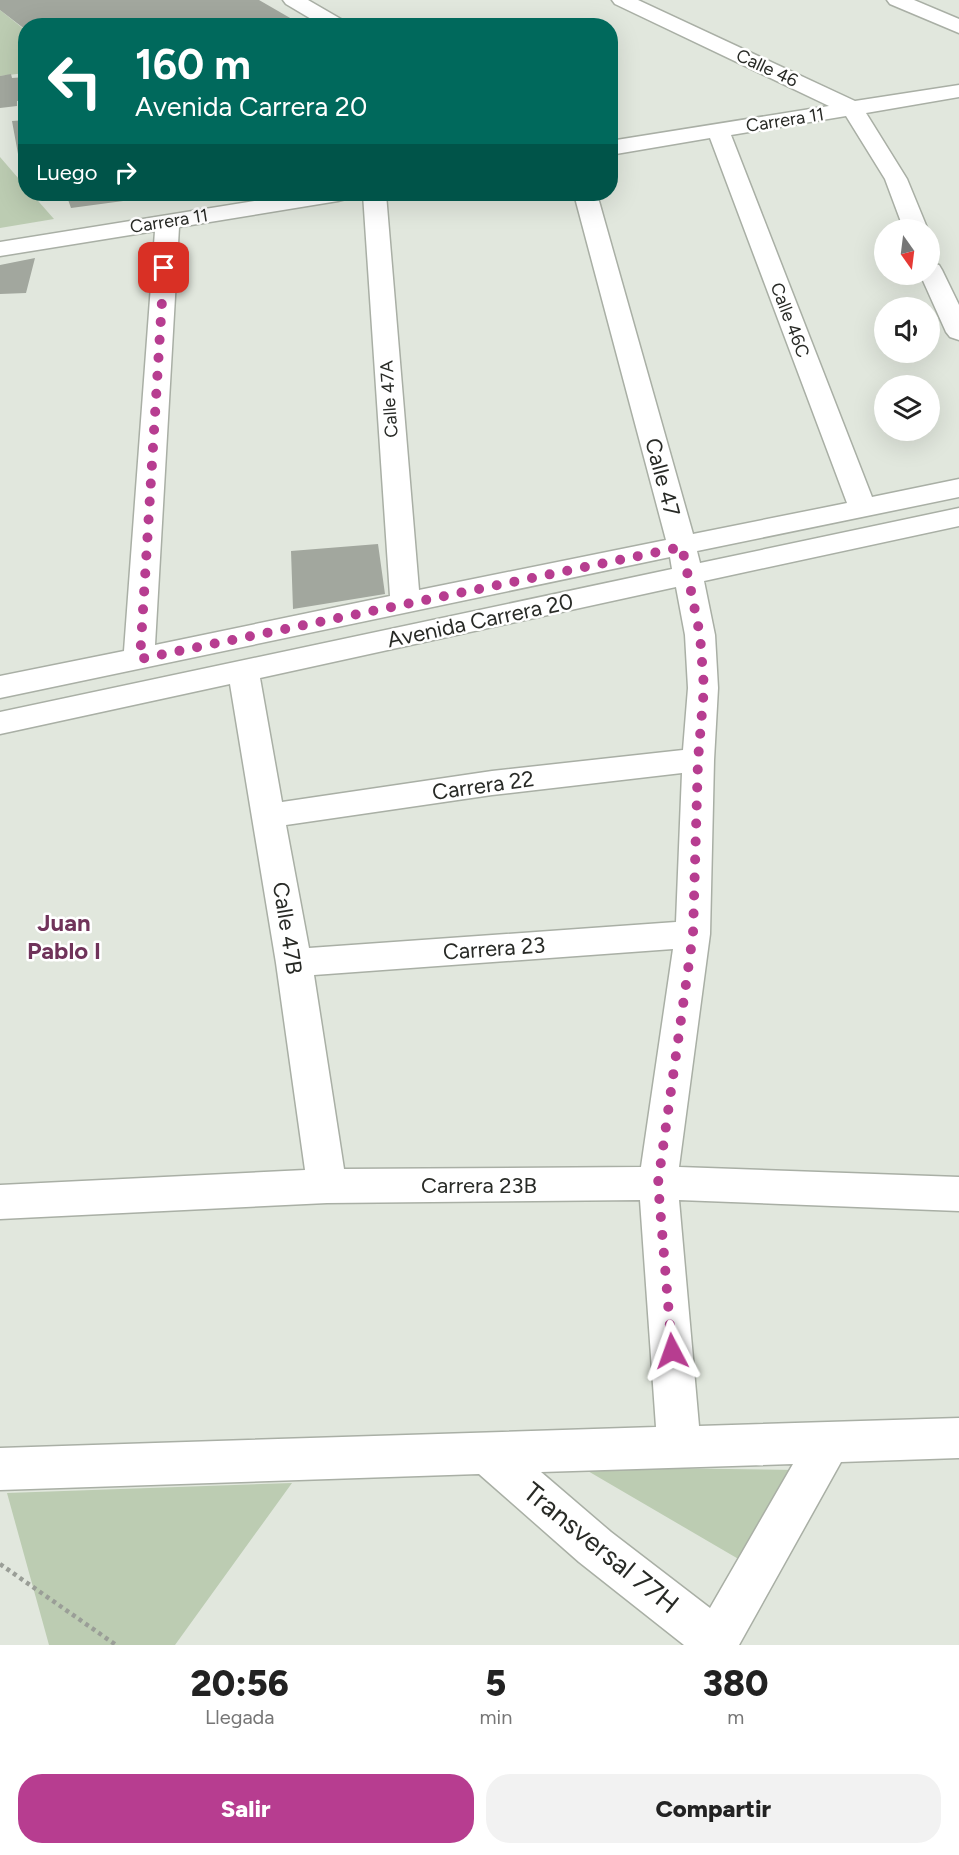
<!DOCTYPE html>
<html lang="es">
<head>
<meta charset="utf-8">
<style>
  :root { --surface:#fff; --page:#f2f2f2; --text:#222; --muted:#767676; --accent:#b73d90 }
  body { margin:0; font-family:Figtree,sans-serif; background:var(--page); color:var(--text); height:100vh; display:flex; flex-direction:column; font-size:22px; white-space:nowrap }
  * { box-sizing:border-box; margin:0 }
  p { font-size:20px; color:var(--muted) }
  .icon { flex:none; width:33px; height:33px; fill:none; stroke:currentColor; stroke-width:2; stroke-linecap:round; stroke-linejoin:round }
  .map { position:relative; height:1645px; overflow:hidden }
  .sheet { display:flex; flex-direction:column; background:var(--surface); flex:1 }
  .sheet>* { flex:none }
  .hud { position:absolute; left:18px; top:18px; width:600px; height:183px; border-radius:24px; box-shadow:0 6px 24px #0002; background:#00695c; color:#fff; overflow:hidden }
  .needle { width:39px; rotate:166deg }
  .controls { position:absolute; left:874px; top:219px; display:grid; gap:12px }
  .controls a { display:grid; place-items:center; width:66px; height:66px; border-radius:50%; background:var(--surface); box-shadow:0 6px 24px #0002; font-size:30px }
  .pin { position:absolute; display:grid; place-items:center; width:51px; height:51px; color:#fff; margin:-26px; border-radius:12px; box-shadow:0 3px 9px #0006 }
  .me { position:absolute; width:66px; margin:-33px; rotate:356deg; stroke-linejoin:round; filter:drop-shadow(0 0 4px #0008) }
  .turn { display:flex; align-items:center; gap:21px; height:126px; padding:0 18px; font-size:27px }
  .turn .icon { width:78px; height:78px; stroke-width:2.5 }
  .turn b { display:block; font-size:42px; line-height:51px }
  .then { display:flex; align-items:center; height:57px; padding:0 18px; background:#0003; gap:12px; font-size:22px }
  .eta { display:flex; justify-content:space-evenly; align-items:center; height:102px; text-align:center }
  .eta b { font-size:36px; font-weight:800; line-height:42px }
  .primary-button { display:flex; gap:12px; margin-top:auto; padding:12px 18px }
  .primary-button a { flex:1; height:69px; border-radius:24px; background:var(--accent); color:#fff; font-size:24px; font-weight:800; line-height:69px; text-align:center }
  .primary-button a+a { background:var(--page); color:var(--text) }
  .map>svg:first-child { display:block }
  .green { fill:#bcccb2 }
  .building { fill:#a2a79e }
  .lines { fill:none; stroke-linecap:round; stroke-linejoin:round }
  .minor-casing { stroke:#a9afa5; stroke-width:3 }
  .path { stroke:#9a9e97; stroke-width:4.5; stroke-dasharray:4 4; stroke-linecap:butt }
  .minor { fill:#fff; fill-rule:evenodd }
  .route { stroke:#b73d90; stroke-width:10; stroke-dasharray:0 18 }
  .labels { text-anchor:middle; stroke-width:5; stroke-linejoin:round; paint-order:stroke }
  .far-street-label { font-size:18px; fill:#282a26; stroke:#fff }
  .street-label { font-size:22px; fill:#282a26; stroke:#fff }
  .neighbourhood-label { font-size:24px; font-weight:bold; fill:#70335a; stroke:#fff }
  .near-street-label { font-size:27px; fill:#282a26; stroke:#fff }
</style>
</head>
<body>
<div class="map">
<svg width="959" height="1645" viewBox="0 0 959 1645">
  <rect width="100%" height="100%" fill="#e1e7dd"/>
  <path class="green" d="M0,10L25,30V73L0,76Z
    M0,157L25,186L26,194H32L54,219L0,228Z
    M581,1467L798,1470L747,1564Z
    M292,1483L175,1645H49L7,1493Z"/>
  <path class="building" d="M0,0H259L304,26H26V30L0,10Z
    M11,74L12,78L26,77V100L17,101V106L0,108V76Z
    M26,120V154H18L12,121Z
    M66,194H153V197L71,208Z
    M35,258L26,293L0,294V265Z
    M378,544L385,594L293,609L291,551Z"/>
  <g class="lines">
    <g class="minor-casing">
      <path id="minor" d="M283,0H308L346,22L349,26H323L286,4Z
        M612,0H638L855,101L959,85V97L866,113L907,179L928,230H904L885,179L846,116L731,135L872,497L959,479V497L697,551L700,563L959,508V526L704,581L715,635L718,688L714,760L710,934L679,1167L959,1177V1211L679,1200L699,1426L959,1418V1458L841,1462L739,1645H684L579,1562L479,1474L0,1490V1448L656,1427L640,1200L327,1203L0,1219V1185L305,1170L276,963L230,684L0,734V712L672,569L670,557L0,698V676L124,651L155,231L0,256V242L298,194H350L346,199L338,201L179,227L155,645L390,596L363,194H386L419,590L666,540L574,194H597L693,534L847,503L710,138L610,155V141L829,106L615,4ZM676,587L685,635L688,688L683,750L492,771L282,802L260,678ZM682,773L676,922L309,948L286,825L492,795ZM673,949L641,1167L344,1169L314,975ZM793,1464L710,1608L611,1532L541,1472Z
        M887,0H914L959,19V33L890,4Z
        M930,263L939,265L942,270L959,305V340L950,337L946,332L920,274H930Z"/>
    </g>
    <path class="path" d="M0,1564L116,1645"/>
    <use href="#minor" class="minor"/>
  </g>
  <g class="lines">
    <path class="route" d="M164,268L140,659L682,547L700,635L704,688L698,760L693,934L658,1183L672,1351"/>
  </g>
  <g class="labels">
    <g class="far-street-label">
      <text transform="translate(767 68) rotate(25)" y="6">Calle 46</text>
      <text transform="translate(785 120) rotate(-9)" y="6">Carrera 11</text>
      <text transform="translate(169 221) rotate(-9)" y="6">Carrera 11</text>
      <text transform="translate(790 320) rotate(69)" y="6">Calle 46C</text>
      <text transform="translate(389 399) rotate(-94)" y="6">Calle 47A</text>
    </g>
    <g class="street-label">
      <text transform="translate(663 477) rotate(75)" y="8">Calle 47</text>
      <text transform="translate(480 620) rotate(-12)" y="8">Avenida Carrera 20</text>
      <text transform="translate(483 785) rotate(-8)" y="8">Carrera 22</text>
      <text transform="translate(288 928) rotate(81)" y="8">Calle 47B</text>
      <text transform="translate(494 948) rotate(-4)" y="8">Carrera 23</text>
      <text x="479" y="1193">Carrera 23B</text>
    </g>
    <g class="neighbourhood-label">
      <text x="64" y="931">Juan<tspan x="64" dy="28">Pablo I</tspan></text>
    </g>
    <g class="near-street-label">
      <text transform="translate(601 1548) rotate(39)" y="9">Transversal 77H</text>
    </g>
  </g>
</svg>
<div class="controls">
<a><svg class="needle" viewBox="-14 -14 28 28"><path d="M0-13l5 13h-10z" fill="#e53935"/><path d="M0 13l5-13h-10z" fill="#767676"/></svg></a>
<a><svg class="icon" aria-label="sound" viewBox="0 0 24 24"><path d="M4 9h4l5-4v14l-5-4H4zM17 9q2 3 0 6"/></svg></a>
<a><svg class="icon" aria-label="layers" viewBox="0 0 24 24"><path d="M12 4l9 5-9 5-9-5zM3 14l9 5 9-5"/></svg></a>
</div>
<div class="pin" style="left:164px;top:268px;background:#d93025"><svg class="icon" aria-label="arrive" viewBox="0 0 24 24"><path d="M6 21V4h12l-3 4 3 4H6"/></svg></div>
<svg class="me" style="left:672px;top:1351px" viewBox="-20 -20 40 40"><path d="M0-17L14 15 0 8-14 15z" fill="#b73d90" stroke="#fff" stroke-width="4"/></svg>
<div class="hud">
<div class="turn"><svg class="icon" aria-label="left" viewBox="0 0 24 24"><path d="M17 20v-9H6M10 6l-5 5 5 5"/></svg><div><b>160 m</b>Avenida Carrera 20</div></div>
<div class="then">Luego<svg class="icon" aria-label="right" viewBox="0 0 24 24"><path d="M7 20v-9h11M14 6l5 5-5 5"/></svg></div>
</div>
</div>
<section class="sheet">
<div class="eta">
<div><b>20:56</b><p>Llegada</p></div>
<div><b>5</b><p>min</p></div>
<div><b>380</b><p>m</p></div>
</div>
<div class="primary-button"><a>Salir</a><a>Compartir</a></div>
</section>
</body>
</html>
